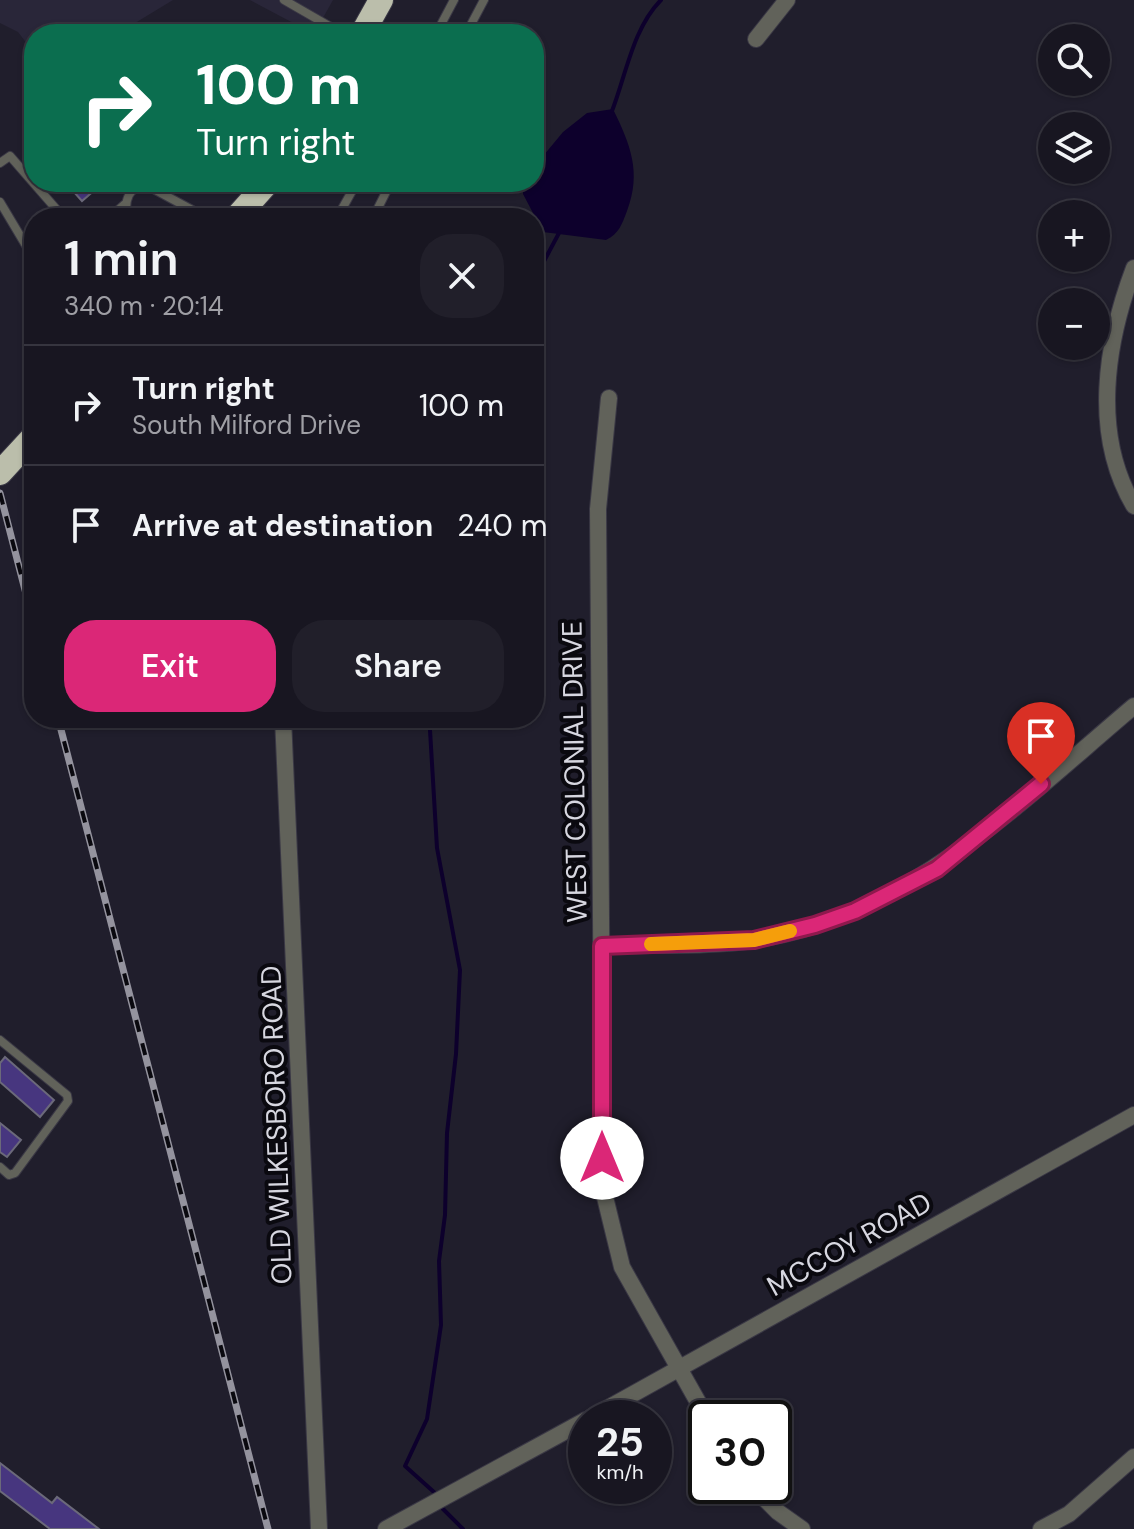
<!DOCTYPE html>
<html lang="en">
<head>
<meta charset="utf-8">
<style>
  :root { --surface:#181621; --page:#211f2a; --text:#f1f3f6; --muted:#9f9fa5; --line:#36353f; --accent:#db2777 }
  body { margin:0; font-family:"DM Sans",sans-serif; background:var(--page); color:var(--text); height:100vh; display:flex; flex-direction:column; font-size:30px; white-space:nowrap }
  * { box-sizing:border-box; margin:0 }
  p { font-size:26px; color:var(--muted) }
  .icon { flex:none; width:44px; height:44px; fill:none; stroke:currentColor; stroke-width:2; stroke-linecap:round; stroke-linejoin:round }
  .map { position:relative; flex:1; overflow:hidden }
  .details { position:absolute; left:24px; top:208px; width:520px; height:520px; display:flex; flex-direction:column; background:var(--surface); border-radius:32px; box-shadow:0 2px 6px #0004,0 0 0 2px var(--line) }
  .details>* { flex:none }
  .guide { position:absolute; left:24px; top:24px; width:520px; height:168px; border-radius:32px; box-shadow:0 2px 6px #0004,0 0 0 2px var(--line); background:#0b6e4f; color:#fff; overflow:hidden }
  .controls { position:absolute; left:1038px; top:24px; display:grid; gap:16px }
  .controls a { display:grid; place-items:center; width:72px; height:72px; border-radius:50%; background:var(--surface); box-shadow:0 2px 6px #0004,0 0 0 2px var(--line); font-size:40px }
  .speed { position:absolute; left:568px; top:1400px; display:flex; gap:16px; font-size:40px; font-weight:700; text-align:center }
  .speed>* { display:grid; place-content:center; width:104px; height:104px; border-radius:50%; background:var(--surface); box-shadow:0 2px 6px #0004,0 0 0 2px var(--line); line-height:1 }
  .speed small { font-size:20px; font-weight:400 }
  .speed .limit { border:4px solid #111; border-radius:12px; background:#fff; color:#111 }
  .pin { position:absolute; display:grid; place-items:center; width:68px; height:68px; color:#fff; margin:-82px -34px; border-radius:50% 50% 50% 0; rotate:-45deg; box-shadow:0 0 8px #0007 }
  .pin .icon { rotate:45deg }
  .me { position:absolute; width:88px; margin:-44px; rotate:0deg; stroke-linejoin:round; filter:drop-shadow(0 0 6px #0008) }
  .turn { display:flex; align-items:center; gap:28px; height:168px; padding:0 40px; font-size:36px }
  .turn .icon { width:104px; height:104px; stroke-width:2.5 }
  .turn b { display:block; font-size:56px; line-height:68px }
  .round { display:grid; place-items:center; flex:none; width:84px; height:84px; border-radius:32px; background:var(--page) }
  .overview { display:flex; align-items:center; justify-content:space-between; height:136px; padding:0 40px }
  h1 { font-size:48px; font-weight:600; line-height:60px }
  .primary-button { display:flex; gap:16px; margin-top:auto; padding:16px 40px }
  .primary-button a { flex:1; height:92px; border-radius:32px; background:var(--accent); color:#fff; font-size:32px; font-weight:600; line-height:92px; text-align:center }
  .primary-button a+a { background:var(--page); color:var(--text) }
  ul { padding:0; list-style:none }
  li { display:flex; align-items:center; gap:24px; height:120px; padding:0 40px; border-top:2px solid var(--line) }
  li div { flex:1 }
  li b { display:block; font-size:30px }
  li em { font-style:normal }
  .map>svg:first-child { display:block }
  .built { fill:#292639 }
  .water { fill:#0d002c }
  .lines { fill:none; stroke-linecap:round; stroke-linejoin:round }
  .stream { stroke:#0d002c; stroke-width:4 }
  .building { fill:#47367f; stroke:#6b697a; stroke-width:2 }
  .lane-casing { stroke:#3a3845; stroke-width:10 }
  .street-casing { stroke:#3a3845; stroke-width:18 }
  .highway-casing { stroke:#3a3845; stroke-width:26 }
  .lane { stroke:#61625a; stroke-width:8 }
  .street { stroke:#61625a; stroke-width:16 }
  .highway { stroke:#bbbeab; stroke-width:24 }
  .rail-casing { stroke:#94939e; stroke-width:7 }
  .rail { stroke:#0a090f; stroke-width:4; stroke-dasharray:12; stroke-linecap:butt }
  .route-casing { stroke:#8e194d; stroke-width:20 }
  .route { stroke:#db2777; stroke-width:14 }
  .slow { stroke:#f59e0b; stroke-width:14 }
  .labels { text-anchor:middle; stroke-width:8; stroke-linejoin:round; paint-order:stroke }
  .street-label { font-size:28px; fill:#d7d7e0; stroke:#0a090f }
</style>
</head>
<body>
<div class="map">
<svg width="1134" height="1529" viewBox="0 0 1134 1529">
  <rect width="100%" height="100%" fill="#201e2c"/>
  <path class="built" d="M0,0H173L117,34H34V53L18,32L0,23Z
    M250,0H333L314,34Z"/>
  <path class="water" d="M613,109C630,144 642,172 627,211C622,224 619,234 606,240L543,232L523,194V183L534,182V167L563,132L587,113Z"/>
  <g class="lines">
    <path class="stream" d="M612,111C626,75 633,28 661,0
      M534,280L559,233
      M432,718L430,730L437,848L460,970L456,1054L447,1133L445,1215L439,1261L441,1325L427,1419L405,1466L435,1493
      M443,1509L463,1529"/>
  </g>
  <path class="building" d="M65,182H104L82,201Z
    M5,1057L54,1100L40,1117L0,1082V1063Z
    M0,1123L21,1140L7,1157L0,1152Z
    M0,1463L52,1503L57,1497L99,1529H50L0,1491Z"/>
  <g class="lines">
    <g class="lane-casing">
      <path id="lane" d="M284,0L343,34
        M436,34L454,0
        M466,34L484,0
        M0,163L10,156L64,218
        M0,202L34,259
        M109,218L125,204
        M127,218C124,201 128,185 148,186L207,218
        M337,218L357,182
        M373,218L391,182
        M0,1040L67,1095L68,1101L15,1173L9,1175L0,1167"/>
    </g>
    <g class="street-casing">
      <path id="street" d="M756,39L787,0
        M1134,268C1106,342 1091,434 1134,506
        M609,398L598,509L603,1189L622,1267L707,1418
        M283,718L319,1529
        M602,946C651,944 705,947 754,940C908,917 1020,802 1134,706
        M590,1418L1134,1115
        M752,1486L778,1512L802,1529
        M386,1529L586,1420
        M1041,1529L1069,1514L1134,1457"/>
    </g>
    <g class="highway-casing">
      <path id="highway" d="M362,34L381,0
        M236,218L268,182
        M0,473L34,436"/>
    </g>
    <use href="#lane" class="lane"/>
    <use href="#street" class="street"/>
    <use href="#highway" class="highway"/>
    <g class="rail-casing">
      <path id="rail" d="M0,493L34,625
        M58,718L268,1529"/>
    </g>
    <use href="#rail" class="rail"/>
  </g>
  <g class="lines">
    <g class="route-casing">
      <path id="route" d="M602,1158V946L754,940L815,925L855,911L937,869L1041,784"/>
    </g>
    <use href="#route" class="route"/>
    <path class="slow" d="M651,944L754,940L790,931"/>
  </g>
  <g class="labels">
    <g class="street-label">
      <text transform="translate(574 772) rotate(-91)" y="10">WEST COLONIAL DRIVE</text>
      <text transform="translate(276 1125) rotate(-92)" y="10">OLD WILKESBORO ROAD</text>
      <text transform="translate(849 1244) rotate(-29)" y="10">MCCOY ROAD</text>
    </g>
  </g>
</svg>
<div class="controls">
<a><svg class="icon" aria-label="search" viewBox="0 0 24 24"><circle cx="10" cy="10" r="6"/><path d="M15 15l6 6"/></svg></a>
<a><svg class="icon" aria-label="layers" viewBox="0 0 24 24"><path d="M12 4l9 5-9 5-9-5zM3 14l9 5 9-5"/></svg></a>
<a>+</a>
<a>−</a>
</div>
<div class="speed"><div>25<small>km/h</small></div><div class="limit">30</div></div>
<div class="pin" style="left:1041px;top:784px;background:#d93025"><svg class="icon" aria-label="arrive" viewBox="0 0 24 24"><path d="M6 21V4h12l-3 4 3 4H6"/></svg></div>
<svg class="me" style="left:602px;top:1158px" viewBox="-20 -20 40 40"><circle r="19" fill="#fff"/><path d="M0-13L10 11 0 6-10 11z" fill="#db2777"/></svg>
<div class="guide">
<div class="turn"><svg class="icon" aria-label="right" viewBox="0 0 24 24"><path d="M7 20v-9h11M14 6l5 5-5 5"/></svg><div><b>100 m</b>Turn right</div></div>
</div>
<section class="details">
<div class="overview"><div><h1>1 min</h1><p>340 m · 20:14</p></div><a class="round"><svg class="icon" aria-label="close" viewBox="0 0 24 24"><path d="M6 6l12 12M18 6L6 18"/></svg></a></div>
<ul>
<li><svg class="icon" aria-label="right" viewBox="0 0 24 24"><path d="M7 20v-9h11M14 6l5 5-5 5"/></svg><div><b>Turn right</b><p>South Milford Drive</p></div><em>100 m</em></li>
<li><svg class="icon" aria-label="arrive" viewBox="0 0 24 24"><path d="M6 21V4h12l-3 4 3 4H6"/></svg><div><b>Arrive at destination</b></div><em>240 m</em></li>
</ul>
<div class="primary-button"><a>Exit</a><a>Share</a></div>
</section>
</div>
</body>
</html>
